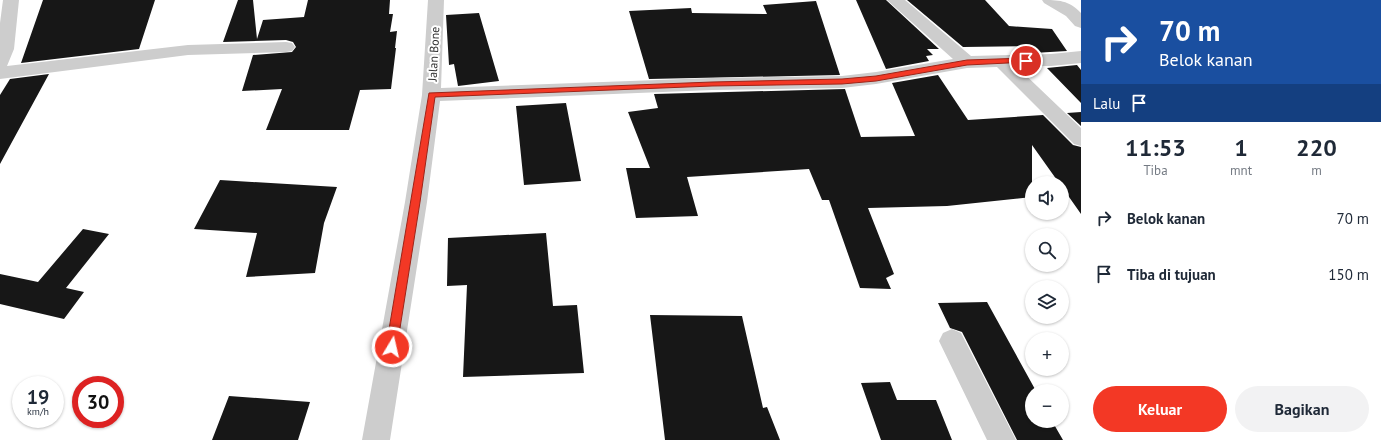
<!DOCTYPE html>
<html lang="id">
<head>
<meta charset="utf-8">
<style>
  :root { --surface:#fff; --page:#f2f2f3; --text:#1f2937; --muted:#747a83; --accent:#f33825 }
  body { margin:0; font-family:"PT Sans",sans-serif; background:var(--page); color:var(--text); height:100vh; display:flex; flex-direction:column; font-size:15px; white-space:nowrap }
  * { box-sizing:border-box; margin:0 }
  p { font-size:13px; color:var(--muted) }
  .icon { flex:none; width:22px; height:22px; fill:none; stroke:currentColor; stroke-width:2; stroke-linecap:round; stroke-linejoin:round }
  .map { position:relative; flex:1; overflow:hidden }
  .side { display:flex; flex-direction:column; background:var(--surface); width:300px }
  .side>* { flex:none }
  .guide { background:#1a4fa0; color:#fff; overflow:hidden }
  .fabs { position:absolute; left:1025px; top:176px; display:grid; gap:8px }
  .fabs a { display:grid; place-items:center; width:44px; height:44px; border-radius:50%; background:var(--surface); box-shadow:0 1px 3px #0004; font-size:20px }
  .speed { position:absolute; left:12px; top:376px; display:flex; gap:8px; font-size:20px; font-weight:700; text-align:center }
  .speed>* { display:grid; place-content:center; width:52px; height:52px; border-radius:50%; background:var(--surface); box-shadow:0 1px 3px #0004; line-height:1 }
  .speed small { font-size:10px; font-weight:400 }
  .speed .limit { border:6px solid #d22; background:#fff; color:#111 }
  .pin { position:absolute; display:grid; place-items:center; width:34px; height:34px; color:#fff; margin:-17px; border:2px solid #fff; border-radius:50%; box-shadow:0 1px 4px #0007 }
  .me { position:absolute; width:44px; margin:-22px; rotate:9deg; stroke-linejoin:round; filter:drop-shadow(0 0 3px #0008) }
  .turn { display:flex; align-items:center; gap:14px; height:84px; padding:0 12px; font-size:18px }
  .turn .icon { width:52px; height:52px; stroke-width:2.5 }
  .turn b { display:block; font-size:28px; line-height:34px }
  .then { display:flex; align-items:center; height:38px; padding:0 12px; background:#0003; gap:8px; font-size:15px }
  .eta { display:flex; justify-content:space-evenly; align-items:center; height:68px; text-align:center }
  .eta b { font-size:24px; font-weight:700; line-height:28px }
  .action { display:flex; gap:8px; margin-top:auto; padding:8px 12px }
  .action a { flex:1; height:46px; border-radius:24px; background:var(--accent); color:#fff; font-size:16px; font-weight:700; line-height:46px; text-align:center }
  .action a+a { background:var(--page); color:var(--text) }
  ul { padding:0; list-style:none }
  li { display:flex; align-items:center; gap:12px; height:56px; padding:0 12px }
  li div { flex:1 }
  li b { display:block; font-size:15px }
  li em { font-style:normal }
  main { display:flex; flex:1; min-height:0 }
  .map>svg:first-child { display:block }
  .building { fill:#171717 }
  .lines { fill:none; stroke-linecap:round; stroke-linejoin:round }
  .minor { fill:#cdcdcd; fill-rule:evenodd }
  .route { fill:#f33825; stroke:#9e2418 }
  .labels { text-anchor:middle; stroke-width:4; stroke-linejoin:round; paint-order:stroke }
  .street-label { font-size:12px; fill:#303030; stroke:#fff }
</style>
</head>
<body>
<main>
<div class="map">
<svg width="1081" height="440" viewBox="0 0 1081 440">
  <rect width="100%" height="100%" fill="#fff"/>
  <path class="building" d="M43,0H155L139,49L21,63Z
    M238,0H253L257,39L263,20L304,17L308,0H390L389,14H393L390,32L397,31L395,48H396L391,89L360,90L349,130H266L282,89L242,91L253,55L292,52L296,47L293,42L286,40L223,42Z
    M856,0H886L939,49H927L933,55L926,56L929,61L886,69Z
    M907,0H985L1009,26L1052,29L1067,51L1033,53L1026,46L963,47Z
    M816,1L840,75L649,79L629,11L691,8L692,13L767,14L763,5Z
    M479,13L499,81L458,86L454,64L449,65L446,15Z
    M1077,65L1081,70V103L1047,68Z
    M49,74L0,164V95L10,79Z
    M938,75L968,120L1043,115L1073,145L1081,147V214L1062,187V183H1059L1032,145V197L947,206L868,208L894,274L886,278L891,289L860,288L829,200H822L809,169L687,177L698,216L636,218L626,168H650L628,112L658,108L654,94L845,89L861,137L915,136L892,83Z
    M566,103L581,181L524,185L516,106Z
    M1081,112V126L1067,113Z
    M220,180L337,187L324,223L315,273L246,277L257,233L194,229Z
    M83,229L109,234L66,288L84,292L64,319L0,304V274L38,282Z
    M546,233L553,306L577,305L584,373L463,377L467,285L447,286L448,238Z
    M987,302L1036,391H1032V421H1052L1063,440H1017L962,332L950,328L938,303Z
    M650,315L742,316L763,408L767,407L780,440H665Z
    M890,382L897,400H936L952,440H881L861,383Z
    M229,396L310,402L298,440H212Z"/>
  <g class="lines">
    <path class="minor" d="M3,0H19L14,49L7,66L188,45L286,42L292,43L295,47L292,51L286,52L188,55L0,79V23Z
      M428,0H444L441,88L712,78L842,76L876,72L953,59L887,0H905L971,56L1051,54L1081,51V63L1051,66H1016L1081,128V146L1074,144L997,67L967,68L876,84L842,88L712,90L440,101L427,202L390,440H362L405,202L422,95Z
      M1042,0C1058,0 1069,0 1081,13V28L1075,26L1066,16L1044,3Z
      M952,329L961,333L1016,440H987L939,341L943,333Z"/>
  </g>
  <path class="route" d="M1026,58L1028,59V62L967,65L876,81L842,84L712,86L435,97L420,202L397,347L395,350L392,352L388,350L386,347L429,93L712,82L842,79L876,76L967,60Z"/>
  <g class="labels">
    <g class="street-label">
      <text transform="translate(434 54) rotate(-87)" y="4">Jalan Bone</text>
    </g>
  </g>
</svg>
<div class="fabs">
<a><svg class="icon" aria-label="sound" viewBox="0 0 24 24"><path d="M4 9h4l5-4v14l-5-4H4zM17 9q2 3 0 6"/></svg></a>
<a><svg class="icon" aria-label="search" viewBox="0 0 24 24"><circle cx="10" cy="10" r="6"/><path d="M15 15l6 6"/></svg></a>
<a><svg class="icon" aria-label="layers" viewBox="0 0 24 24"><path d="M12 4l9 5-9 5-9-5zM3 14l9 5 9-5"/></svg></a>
<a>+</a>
<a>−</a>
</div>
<div class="speed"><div>19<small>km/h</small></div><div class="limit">30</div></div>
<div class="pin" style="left:1026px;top:61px;background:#d93025"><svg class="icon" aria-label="arrive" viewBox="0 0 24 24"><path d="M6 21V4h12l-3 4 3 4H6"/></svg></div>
<svg class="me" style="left:392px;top:347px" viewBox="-20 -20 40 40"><circle r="17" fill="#f33825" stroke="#fff" stroke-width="3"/><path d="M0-11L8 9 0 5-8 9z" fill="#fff"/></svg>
</div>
<section class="side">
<div class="guide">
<div class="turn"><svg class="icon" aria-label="right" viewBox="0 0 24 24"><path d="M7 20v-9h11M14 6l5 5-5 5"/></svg><div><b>70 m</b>Belok kanan</div></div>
<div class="then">Lalu<svg class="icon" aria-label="arrive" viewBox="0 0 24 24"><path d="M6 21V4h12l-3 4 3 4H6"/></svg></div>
</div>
<div class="eta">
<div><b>11:53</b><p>Tiba</p></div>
<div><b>1</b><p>mnt</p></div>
<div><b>220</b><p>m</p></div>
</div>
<ul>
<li><svg class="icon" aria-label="right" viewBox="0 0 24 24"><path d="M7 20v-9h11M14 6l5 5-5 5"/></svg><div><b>Belok kanan</b></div><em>70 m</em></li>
<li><svg class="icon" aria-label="arrive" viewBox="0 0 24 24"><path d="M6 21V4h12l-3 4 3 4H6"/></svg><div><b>Tiba di tujuan</b></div><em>150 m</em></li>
</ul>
<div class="action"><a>Keluar</a><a>Bagikan</a></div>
</section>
</main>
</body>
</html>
